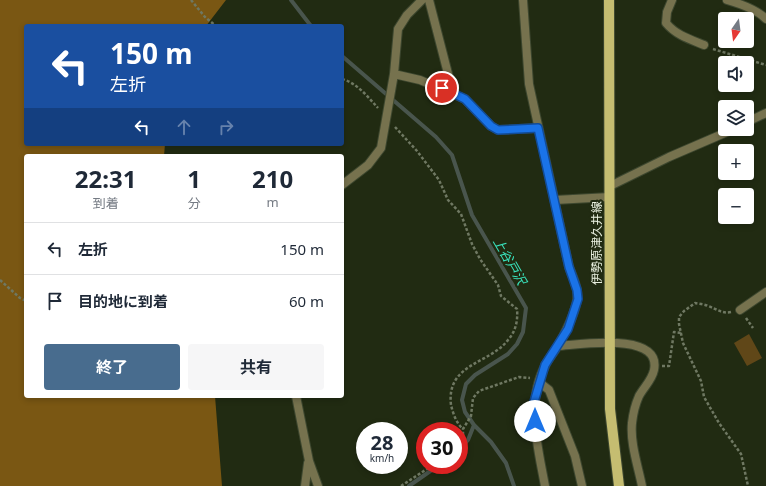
<!DOCTYPE html>
<html lang="ja">
<head>
<meta charset="utf-8">
<style>
  :root { --surface:#fff; --page:#f6f6f7; --text:#1f2937; --muted:#747a83; --line:#e0e1e3; --accent:#486c8e }
  body { margin:0; font-family:"Noto Sans","Noto Sans JP",sans-serif; background:var(--page); color:var(--text); height:100vh; display:flex; flex-direction:column; font-size:15px; white-space:nowrap }
  * { box-sizing:border-box; margin:0 }
  p { font-size:13px; color:var(--muted) }
  .icon { flex:none; width:22px; height:22px; fill:none; stroke:currentColor; stroke-width:2; stroke-linecap:round; stroke-linejoin:round }
  .map { position:relative; flex:1; overflow:hidden }
  .sheet { position:absolute; left:24px; top:154px; width:320px; height:244px; display:flex; flex-direction:column; background:var(--surface); border-radius:4px; box-shadow:0 2px 6px #0003 }
  .sheet>* { flex:none }
  .banner { position:absolute; left:24px; top:24px; width:320px; height:122px; border-radius:4px; box-shadow:0 2px 6px #0003; background:#1a4fa0; color:#fff; overflow:hidden }
  .needle { width:26px; rotate:194deg }
  .fabs { position:absolute; left:718px; top:12px; display:grid; gap:8px }
  .fabs a { display:grid; place-items:center; width:36px; height:36px; border-radius:4px; background:var(--surface); box-shadow:0 2px 6px #0003; font-size:20px }
  .speed { position:absolute; left:356px; top:422px; display:flex; gap:8px; font-size:20px; font-weight:700; text-align:center }
  .speed>* { display:grid; place-content:center; width:52px; height:52px; border-radius:50%; background:var(--surface); box-shadow:0 2px 6px #0003; line-height:1 }
  .speed small { font-size:10px; font-weight:400 }
  .speed .limit { border:6px solid #d22; background:#fff; color:#111 }
  .pin { position:absolute; display:grid; place-items:center; width:34px; height:34px; color:#fff; margin:-17px; border:2px solid #fff; border-radius:50%; box-shadow:0 1px 4px #0007 }
  .me { position:absolute; width:44px; margin:-22px; rotate:0deg; stroke-linejoin:round; filter:drop-shadow(0 0 3px #0008) }
  .turn { display:flex; align-items:center; gap:14px; height:84px; padding:0 20px; font-size:18px }
  .turn .icon { width:52px; height:52px; stroke-width:2.5 }
  .turn b { display:block; font-size:28px; line-height:34px }
  .lanes { display:flex; align-items:center; height:38px; padding:0 20px; background:#0003; justify-content:center; gap:20px; direction:ltr }
  .lanes .off { opacity:.35 }
  .eta { display:flex; justify-content:space-evenly; align-items:center; height:68px; text-align:center }
  .eta b { font-size:24px; font-weight:700; line-height:28px }
  .primary-button { display:flex; gap:8px; margin-top:auto; padding:8px 20px }
  .primary-button a { flex:1; height:46px; border-radius:4px; background:var(--accent); color:#fff; font-size:16px; font-weight:700; line-height:46px; text-align:center }
  .primary-button a+a { background:var(--page); color:var(--text) }
  ul { padding:0; list-style:none }
  li { display:flex; align-items:center; gap:12px; height:52px; padding:0 20px; border-top:1px solid var(--line) }
  li div { flex:1 }
  li b { display:block; font-size:15px }
  li em { font-style:normal }
  .map>svg:first-child { display:block }
  .green { fill:#604718 }
  .forest { fill:#7a5713 }
  .lines { fill:none; stroke-linecap:round; stroke-linejoin:round }
  .stream { stroke:#49554d; stroke-width:4 }
  .minor-casing { stroke:#3d472f; stroke-width:10 }
  .tertiary-casing { stroke:#3d472f; stroke-width:10 }
  .primary-casing { stroke:#3d472f; stroke-width:12 }
  .path { stroke:#6f7862; stroke-width:2.5; stroke-dasharray:3 2; stroke-linecap:butt }
  .minor { stroke:#76724e; stroke-width:8 }
  .tertiary { stroke:#76724e; stroke-width:8 }
  .primary { stroke:#c5bd71; stroke-width:10 }
  .route-casing { stroke:#114b97; stroke-width:10 }
  .route { stroke:#1a73e8; stroke-width:7 }
  .labels { text-anchor:middle; stroke-width:4; stroke-linejoin:round; paint-order:stroke }
  .street-label { font-size:12px; fill:#e9f0e0; stroke:#212b12 }
  .water-label { font-size:13px; font-style:italic; fill:#39e3bd; stroke:#212b12 }
</style>
</head>
<body>
<div class="map">
<svg width="766" height="486" viewBox="0 0 766 486">
  <rect width="100%" height="100%" fill="#212b12"/>
  <path class="green" d="M749,334L762,358L747,366L734,343Z"/>
  <path class="forest" d="M0,0H226L206,26H26V144H165L164,156H26V396H215L222,486H0Z"/>
  <g class="lines">
    <path class="stream" d="M291,0L311,26
      M342,56L436,137L452,155L472,215L526,308L523,332L517,344L508,354L475,375L466,384L462,400L465,412L474,425L491,442L506,463L514,486
      M459,450L468,440L474,425
      M409,486L439,465"/>
    <g class="minor-casing">
      <path id="minor" d="M429,0L453,93
        M523,0L529,84L569,267C572,275 576,283 577,291C580,306 565,333 558,346
        M672,0L667,12L666,23C676,35 689,39 704,45
        M394,74L420,80L465,99L491,126L498,130L538,128
        M747,122L766,113
        M342,185L368,165L381,148L394,74L398,29L407,15L422,0
        M610,186L669,157L734,129
        M555,200L610,197
        M740,310L766,292
        M540,383L549,390L575,456L582,486
        M296,396L309,461L318,486
        M305,486L308,463
        M545,486C538,447 525,402 546,364C549,358 554,352 558,346C578,345 662,331 654,370C652,380 644,387 639,396C635,405 633,414 632,423C630,443 638,466 642,486"/>
    </g>
    <g class="tertiary-casing">
      <path id="tertiary" d="M727,0C741,4 756,9 766,19"/>
    </g>
    <g class="primary-casing">
      <path id="primary" d="M609,0L610,409L619,486"/>
    </g>
    <path class="path" d="M191,0L205,17L216,26
      M713,49L766,65
      M342,79C357,83 368,97 378,108
      M395,127L417,151L439,180L448,200L461,214L472,244L480,259L498,285L501,296L517,309C518,320 516,331 508,340C490,364 446,363 451,405C453,413 456,423 463,429
      M0,280L20,298L26,301
      M731,312C722,314 717,309 708,306C704,304 699,304 695,303L684,311L679,317V324L683,343L701,381L704,397L719,423L741,454L748,486
      M746,318L753,328
      M662,366H669L674,332L681,333
      M459,443L463,439V429L471,416L473,398L479,391L519,377L530,378
      M401,486L433,465"/>
    <use href="#minor" class="minor"/>
    <use href="#tertiary" class="tertiary"/>
    <use href="#primary" class="primary"/>
  </g>
  <g class="lines">
    <g class="route-casing">
      <path id="route" d="M442,88L465,99L491,126L498,130L538,128L569,267L577,290L578,299L568,329L545,365L534,402L535,421"/>
    </g>
    <use href="#route" class="route"/>
  </g>
  <g class="labels">
    <g class="street-label">
      <text transform="translate(597 243) rotate(-90)" y="4">伊勢原津久井線</text>
    </g>
    <g class="water-label">
      <text transform="translate(510 261) rotate(60)" y="5">上谷戸沢</text>
    </g>
  </g>
</svg>
<div class="fabs">
<a><svg class="needle" viewBox="-14 -14 28 28"><path d="M0-13l5 13h-10z" fill="#e53935"/><path d="M0 13l5-13h-10z" fill="#747a83"/></svg></a>
<a><svg class="icon" aria-label="sound" viewBox="0 0 24 24"><path d="M4 9h4l5-4v14l-5-4H4zM17 9q2 3 0 6"/></svg></a>
<a><svg class="icon" aria-label="layers" viewBox="0 0 24 24"><path d="M12 4l9 5-9 5-9-5zM3 14l9 5 9-5"/></svg></a>
<a>+</a>
<a>−</a>
</div>
<div class="speed"><div>28<small>km/h</small></div><div class="limit">30</div></div>
<div class="pin" style="left:442px;top:88px;background:#d93025"><svg class="icon" aria-label="arrive" viewBox="0 0 24 24"><path d="M6 21V4h12l-3 4 3 4H6"/></svg></div>
<svg class="me" style="left:535px;top:421px" viewBox="-20 -20 40 40"><circle r="19" fill="#fff"/><path d="M0-13L10 11 0 6-10 11z" fill="#1a73e8"/></svg>
<div class="banner">
<div class="turn"><svg class="icon" aria-label="left" viewBox="0 0 24 24"><path d="M17 20v-9H6M10 6l-5 5 5 5"/></svg><div><b>150 m</b>左折</div></div>
<div class="lanes"><svg class="icon" aria-label="left" viewBox="0 0 24 24"><path d="M17 20v-9H6M10 6l-5 5 5 5"/></svg><svg class="icon off" aria-label="ahead" viewBox="0 0 24 24"><path d="M12 20V5M6 11l6-6 6 6"/></svg><svg class="icon off" aria-label="right" viewBox="0 0 24 24"><path d="M7 20v-9h11M14 6l5 5-5 5"/></svg></div>
</div>
<section class="sheet">
<div class="eta">
<div><b>22:31</b><p>到着</p></div>
<div><b>1</b><p>分</p></div>
<div><b>210</b><p>m</p></div>
</div>
<ul>
<li><svg class="icon" aria-label="left" viewBox="0 0 24 24"><path d="M17 20v-9H6M10 6l-5 5 5 5"/></svg><div><b>左折</b></div><em>150 m</em></li>
<li><svg class="icon" aria-label="arrive" viewBox="0 0 24 24"><path d="M6 21V4h12l-3 4 3 4H6"/></svg><div><b>目的地に到着</b></div><em>60 m</em></li>
</ul>
<div class="primary-button"><a>終了</a><a>共有</a></div>
</section>
</div>
</body>
</html>
